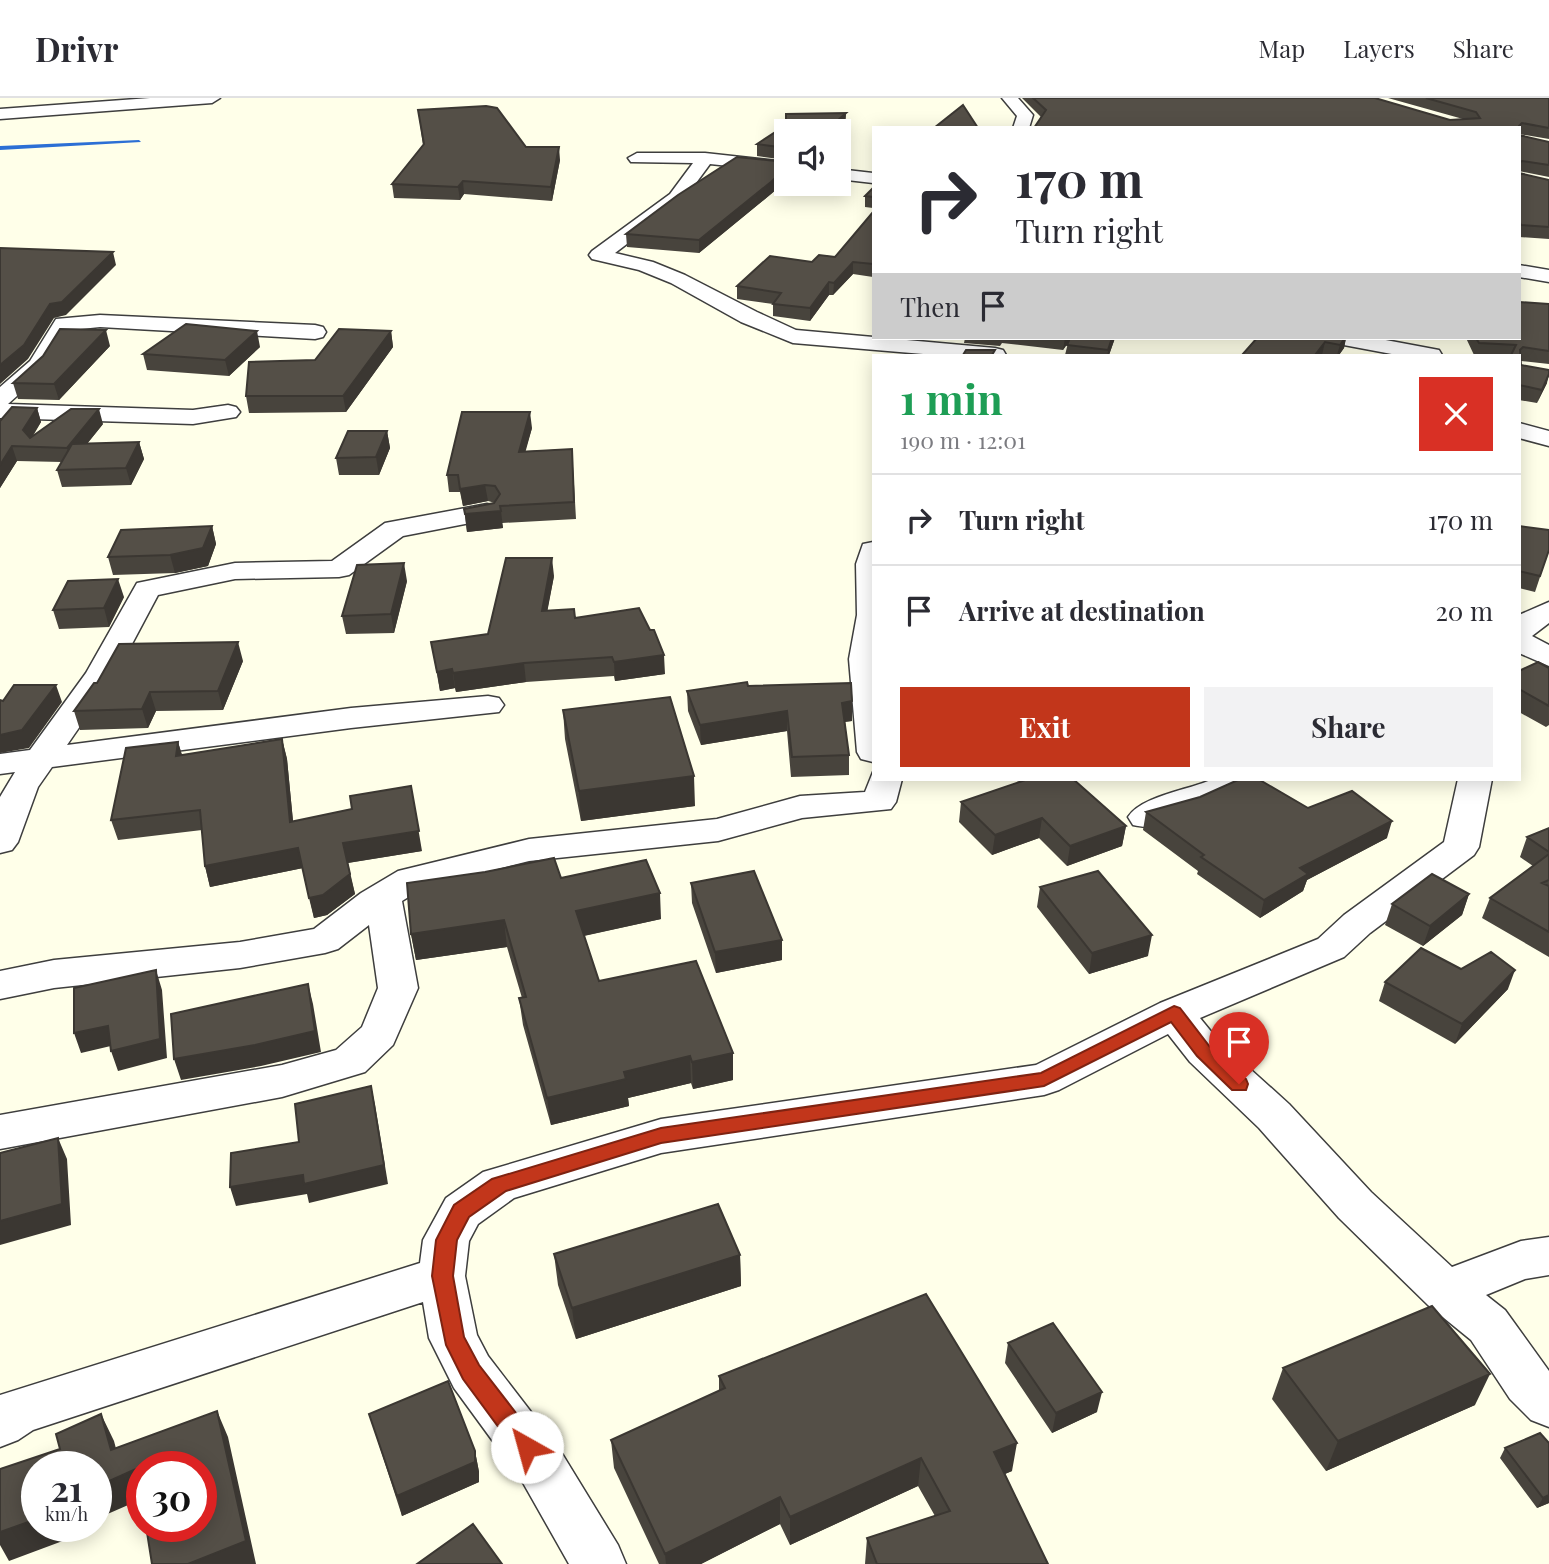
<!DOCTYPE html>
<html lang="en">
<head>
<meta charset="utf-8">
<style>
  :root { --surface:#fff; --page:#f2f2f3; --text:#2b2b33; --muted:#7c7c81; --line:#e1e1e2; --accent:#c2361b }
  body { margin:0; font-family:"Playfair Display",serif; background:var(--page); color:var(--text); height:100vh; display:flex; flex-direction:column; font-size:26px; white-space:nowrap }
  * { box-sizing:border-box; margin:0 }
  p { font-size:23px; color:var(--muted) }
  .icon { flex:none; width:38px; height:38px; fill:none; stroke:currentColor; stroke-width:2; stroke-linecap:round; stroke-linejoin:round }
  .map { position:relative; flex:1; overflow:hidden }
  .panel { position:absolute; left:872px; top:256px; width:649px; height:427px; display:flex; flex-direction:column; background:var(--surface); border-radius:0px; box-shadow:0 4px 18px #0003 }
  .panel>* { flex:none }
  .hud { position:absolute; left:872px; top:28px; width:649px; height:214px; border-radius:0px; box-shadow:0 4px 18px #0003; background:#fff; color:var(--text); overflow:hidden }
  .fabs { position:absolute; left:774px; top:21px; display:grid; gap:14px }
  .fabs a { display:grid; place-items:center; width:77px; height:77px; border-radius:0px; background:var(--surface); box-shadow:0 4px 18px #0003; font-size:35px }
  .speed { position:absolute; left:21px; top:1353px; display:flex; gap:14px; font-size:35px; font-weight:700; text-align:center }
  .speed>* { display:grid; place-content:center; width:91px; height:91px; border-radius:50%; background:var(--surface); box-shadow:0 4px 18px #0003; line-height:1 }
  .speed small { font-size:18px; font-weight:400 }
  .speed .limit { border:10px solid #d22; background:#fff; color:#111 }
  .pin { position:absolute; display:grid; place-items:center; width:60px; height:60px; color:#fff; margin:-72px -30px; border-radius:50% 50% 50% 0; rotate:-45deg; box-shadow:0 0 7px #0007 }
  .pin .icon { rotate:45deg }
  .me { position:absolute; width:77px; margin:-38px; rotate:322deg; stroke-linejoin:round; filter:drop-shadow(0 0 5px #0008) }
  .turn { display:flex; align-items:center; gap:24px; height:147px; padding:0 28px; font-size:32px }
  .turn .icon { width:91px; height:91px; stroke-width:2.5 }
  .turn b { display:block; font-size:49px; line-height:60px }
  .then { display:flex; align-items:center; height:66px; padding:0 28px; background:#0003; gap:14px; font-size:26px }
  .round { display:grid; place-items:center; flex:none; width:74px; height:74px; border-radius:0px; background:var(--page) }
  .summary { display:flex; align-items:center; justify-content:space-between; height:119px; padding:0 28px }
  h1 { font-size:42px; font-weight:700; line-height:52px; color:#1e9e55 }
  .button { display:flex; gap:14px; margin-top:auto; padding:14px 28px }
  .button a { flex:1; height:80px; border-radius:0px; background:var(--accent); color:#fff; font-size:28px; font-weight:700; line-height:80px; text-align:center }
  .button a+a { background:var(--page); color:var(--text) }
  ul { padding:0; list-style:none }
  li { display:flex; align-items:center; gap:21px; height:91px; padding:0 28px; border-top:2px solid var(--line) }
  li div { flex:1 }
  li b { display:block; font-size:26px }
  li em { font-style:normal }
  header { display:flex; align-items:center; gap:42px; box-sizing:border-box; height:98px; padding:0 35px; background:var(--surface); border-bottom:2px solid var(--line) }
  header strong { font-size:33px }
  nav { display:flex; gap:38px; margin-inline-start:auto; font-size:24px }
  .map>svg:first-child { display:block }
  .lines { fill:none; stroke-linecap:round; stroke-linejoin:round }
  .stream { fill:#2c6fd5; fill-rule:evenodd }
  .street-casing { stroke:#3e3e3e; stroke-width:3 }
  .street { fill:#fff; fill-rule:evenodd }
  .wall { fill:#48443d }
  .shaded-wall { fill:#3b3732 }
  .building { fill:#544f47; stroke:#3b3732; stroke-width:2 }
  .route { fill:#c2361b; stroke:#7e2312; stroke-width:2 }
</style>
</head>
<body>
<header>
<strong>Drivr</strong>
<nav><a>Map</a><a>Layers</a><a>Share</a></nav>
</header>
<div class="map">
<svg width="1549" height="1466" viewBox="0 0 1549 1466">
  <rect width="100%" height="100%" fill="#ffffe9"/>
  <g class="lines">
    <path class="stream" d="M139,42L141,44L0,52V48Z"/>
    <g class="street-casing">
      <path id="street" d="M150,0H220L212,5L0,21V11Z
        M1002,0H1018L1033,17L1029,30H1013L1017,18Z
        M637,55H705L786,64V74L710,66L682,104L615,155L653,164L685,177L757,214L796,232L995,250L1003,252L1006,257H935L793,245L741,224L671,185L639,172L592,161L589,157L592,153L670,96L693,65L631,64L628,60Z
        M838,71L873,75V85L838,81Z
        M1519,167L1549,172V184L1519,179Z
        M100,217L315,227L323,229L326,234L323,239L315,241L100,229L71,232L46,272L8,306L193,312L228,307L236,309L240,314L236,319L193,326L0,320V289L30,263L56,221Z
        M1330,240H1375L1439,252L1442,257H1397L1333,245Z
        M1519,325L1549,333V348L1519,340Z
        M487,406L496,408L500,414L496,420L403,438L349,477L339,479L235,481L158,497L116,576L67,647L351,610L488,598L499,600L504,607L499,614L351,630L52,669L38,689L18,744L12,752L0,755V699L15,674L0,676V656L30,652L86,575L137,485L235,465L332,463L385,425Z
        M873,444V664L861,661L857,654L849,561L857,517L856,466L863,446Z
        M1549,504V525L1532,538L1549,547V568L1519,555V517Z
        M873,674V681H902L896,704L891,711L802,720L718,743L529,763L423,790L402,803L418,890L393,947L365,974L282,999L0,1051V1017L282,967L336,952L362,929L378,890L369,827L338,851L325,855L240,870L54,890L0,901V873L54,862L240,844L314,831L361,795L398,773L529,741L717,721L800,698L865,694Z
        M1213,681H1256C1240,704 1187,714 1161,723C1153,731 1143,729 1133,727L1128,719C1141,698 1189,692 1213,681Z
        M1458,681H1492L1479,749L1474,757L1370,835L1344,859L1200,920L1218,942L1289,1006L1371,1094L1452,1169L1521,1143L1549,1139V1177L1525,1181L1486,1197L1505,1212L1549,1273V1329L1531,1322L1510,1301L1471,1242L1428,1207L1339,1120L1259,1030L1190,964L1168,936L1059,992L1044,997L661,1055L514,1100L478,1126L469,1143L465,1178L477,1237L488,1258L558,1349L618,1447L626,1466H569L522,1383L454,1290L429,1240L423,1204L33,1332L18,1342L0,1349V1297L420,1165L423,1142L446,1100L483,1074L661,1021L1036,967L1160,905L1318,841L1344,817L1444,744Z"/>
    </g>
    <use href="#street" class="street"/>
  </g>
  <path class="wall" d="M1022,0H1375L1450,22L1463,21L1388,0H1549V41L1519,36V37L1549,44V79L1519,73V75L1549,82V141L1519,139V30L1041,19Z
    M418,12L560,62L552,103L464,96L460,102L394,100L392,86L423,47Z
    M846,15L845,27L838,34L786,33V62L757,58V46L786,27V16Z
    M786,64V83L771,96L699,155L627,149L626,136Z
    M873,90V110L865,109V98Z
    M873,114V179L853,176L833,197H829L810,223L773,218V206L737,201V188L812,164L835,159Z
    M1549,206V266L1521,263V267L1547,285L1537,305L1519,302V257H1474L1466,240H1519Z
    M391,233L393,249L346,314L249,315L246,298L315,262Z
    M965,240H1115L1109,257H1065L1068,245L1063,252L1002,245L1000,248L964,245Z
    M1319,240H1346L1344,250L1339,257H1242L1318,241Z
    M110,248L59,302L18,301L13,285Z
    M260,249L229,278L147,272L143,256Z
    M37,310L41,324L33,338L103,326L87,346L139,344L144,361L131,387L62,389L57,372L62,364L17,363L0,390V323Z
    M532,330L525,353L572,351L576,421L502,425L503,430L467,434L464,411L495,405L488,403L463,408L460,394H449L447,377Z
    M387,333L390,350L379,377H339L336,360Z
    M212,428L216,446L208,468L175,475L113,477L108,459Z
    M1519,428L1549,452L1535,494L1519,490Z
    M554,478L547,513L575,520L665,576L615,583L614,578L526,584L456,594L455,590L440,593L431,544L488,536Z
    M407,483L394,535L346,536L342,518Z
    M124,499L109,529L59,531L53,512Z
    M243,563L223,612L156,613L148,630L80,632L74,613Z
    M1549,570V627L1546,629L1519,614V573Z
    M748,588L852,603V623L845,624L849,657V677L791,679L787,633L701,647L688,613L687,593Z
    M563,612L695,708L581,723L565,641Z
    M282,641L287,661L293,723L422,753L348,765L355,796L327,817L314,820L303,770L210,789L205,768L202,732L118,742L111,722L178,644L182,657Z
    M961,704L1126,728L1122,748L1067,768L1039,740L992,757L959,724Z
    M1308,710L1387,740L1307,782L1303,793L1260,820L1197,776L1198,773L1143,732L1146,714Z
    M1549,730V859L1482,820L1490,800L1533,768L1520,759L1527,739Z
    M561,780L661,821L584,838L599,883L733,982L693,991L691,985L628,1000L629,1008L551,1027L523,927L519,900H522L507,849L416,862L411,836Z
    M691,785L782,862L716,875L692,805Z
    M1040,789L1148,858L1089,876L1037,809Z
    M1469,796L1462,817L1423,848L1385,827L1392,806Z
    M1461,871L1508,891L1455,946L1379,903L1385,884Z
    M554,1156L740,1157L741,1188L576,1241L558,1187Z
    M1008,1245L1097,1314L1052,1335L1005,1265Z
    M1283,1270L1475,1307L1326,1373L1272,1301Z
    M719,1278L1012,1373L1005,1376L1048,1466H865L867,1440L935,1418L918,1388L790,1447L780,1426L701,1466H659L614,1370L611,1342L719,1293Z
    M369,1316L475,1353L479,1374V1384L402,1418Z
    M1549,1345V1405L1537,1410L1500,1360L1505,1350Z"/>
  <path class="shaded-wall" d="M846,15L845,27L838,34L826,33Z
    M559,49L560,62L552,103L551,89Z
    M786,70V83L771,96L699,155V142Z
    M463,83L464,96L460,102L458,89Z
    M113,154L116,167L66,217L54,220L28,261L0,286V267L50,206Z
    M853,164V176L833,197L834,185Z
    M829,184V197L810,223V210Z
    M106,232L110,248L59,302L54,286Z
    M257,233L260,249L229,278L225,262Z
    M391,233L393,249L346,314L343,298Z
    M1065,240H1071L1063,252Z
    M1112,240H1115L1109,257H1107Z
    M1345,240H1346L1344,250L1339,257H1337L1340,247Z
    M1325,244L1322,257H1315Z
    M1549,276L1547,285L1537,305L1542,292Z
    M37,310L41,324L27,346L23,332Z
    M99,311L103,326L72,364L67,350Z
    M530,314L532,330L521,370L519,354Z
    M387,333L390,350L379,377L376,359Z
    M139,344L144,361L131,387L126,370Z
    M12,348L17,363L0,390V367Z
    M485,387L488,403L463,408L460,391Z
    M501,413L503,430L467,434L465,416Z
    M212,428L216,446L208,468L175,475L170,457Z
    M552,460L554,478L544,531L542,513Z
    M404,465L407,483L394,535L391,516Z
    M118,481L124,499L109,529L104,510Z
    M238,544L243,563L223,612L218,593Z
    M664,557L665,576L615,583L614,564Z
    M524,565L526,584L456,594L453,575Z
    M452,571L455,590L440,593L437,574Z
    M56,587L62,604L29,650L0,655V637Z
    M150,594L156,613L148,630L142,611Z
    M852,603V623L841,624L842,605Z
    M787,613V633L701,647L700,627Z
    M282,641L287,661L295,744L290,724Z
    M178,644L184,664L176,658Z
    M694,678L695,708L581,723L579,693Z
    M411,688L422,753L347,765L343,745Z
    M1042,720L1039,740L992,757L995,737Z
    M1392,723L1387,740L1307,782L1303,793L1260,820L1264,802L1300,770Z
    M1126,728L1122,748L1067,768L1070,748Z
    M298,750L303,770L210,789L205,768Z
    M350,776L355,796L327,817L314,820L309,800Z
    M660,795L661,821L578,839L576,813Z
    M1469,796L1462,817L1423,848L1430,828Z
    M504,822L507,849L416,862L411,836Z
    M1152,837L1148,858L1089,876L1092,855Z
    M782,842V862L716,875L715,854Z
    M156,872L162,892L167,960L118,973L111,953Z
    M1515,872L1508,891L1455,946L1462,926Z
    M308,886L313,906L321,954L261,968L181,982L174,961Z
    M108,928L115,947L81,955L74,935Z
    M733,955V982L693,991L692,964Z
    M690,958L691,985L628,1000L629,1008L551,1027L547,1000L624,974Z
    M371,988L375,1007L388,1086L309,1105L307,1096L236,1108L230,1089L303,1077Z
    M58,1040L67,1061L71,1127L0,1147V1123Z
    M740,1157L741,1188L576,1241L572,1210Z
    M1490,1276L1475,1307L1326,1373L1338,1343Z
    M1102,1294L1097,1314L1052,1335L1056,1315Z
    M217,1313L228,1339L256,1466H188Z
    M101,1316L114,1343L123,1377L136,1371L142,1401L96,1421V1389L111,1352Z
    M1017,1345L1012,1373L990,1382L994,1354Z
    M475,1353L479,1374V1384L402,1418L397,1398Z
    M921,1360L918,1388L790,1447V1419Z
    M1549,1397V1405L1537,1410L1543,1400Z
    M780,1399V1426L701,1466H666L665,1456Z
    M37,1421V1428H81L67,1434L68,1441L9,1463L0,1447V1434Z"/>
  <path class="building" d="M1033,0H1375L1450,22L1480,20L1476,14L1426,0H1549V30L1522,25L1519,28V37L1549,44V67L1522,63L1519,65V75L1549,82V129L1521,127L1519,122V30H1034L1046,12Z
    M963,7L978,30H934Z
    M486,8L497,10L526,49H559L551,89L463,83L458,89L392,86L424,46L418,12Z
    M846,15L826,33H786V50L757,46L786,27V16Z
    M737,59L786,64V70L771,84L699,142L626,136L678,97Z
    M873,90V99L865,98Z
    M873,114V166L853,164L834,185L829,184L810,210L773,206L781,195L737,188L770,158L812,164L819,157L835,159Z
    M0,150L113,154L62,204L50,206L24,247L0,267Z
    M1519,204L1549,206V253L1523,249L1520,252L1521,267L1549,272V276L1542,292L1519,287V257H1511L1516,247L1479,245L1476,240H1519Z
    M186,226L257,233L225,262L143,256Z
    M60,231L106,232L54,286L13,285L43,258Z
    M339,231L391,233L343,298H246L249,264L315,262Z
    M1070,240H1112L1108,252L1067,247Z
    M1257,240H1304L1319,241V240H1345L1340,247L1325,244L1315,257H1242Z
    M966,252H995L992,257H963Z
    M12,309L37,310L23,332L30,340L71,311H99L67,350L12,348L0,367V323Z
    M462,314H530L519,354L572,351L574,404L500,408L501,413L465,416L464,411L494,405L500,396L495,388L485,387L460,391L458,377H447Z
    M348,333H387L376,359L336,360Z
    M139,344L126,370L57,372L72,346Z
    M212,428L203,450L170,457L108,459L121,432Z
    M1519,428L1549,432V452L1540,478L1519,473Z
    M506,460H552L542,513L574,511L575,520L639,510L650,532H654L664,557L614,564L612,559L524,565L453,575L452,571L437,574L431,544L488,536Z
    M404,465L391,516L342,518L357,467Z
    M118,481L104,510L53,512L68,483Z
    M238,544L218,593L150,594L142,611L74,613L94,585H97L119,546Z
    M1538,564L1549,570V608L1519,591V573Z
    M747,584L748,588L851,585L852,603L842,605L849,657L792,659L787,613L700,627L687,593Z
    M14,587H56L22,632L0,637V602L3,603Z
    M670,599L694,678L579,693L563,612Z
    M282,641L290,724L352,711L350,698L411,688L419,733L343,745L350,776L323,797L309,800L298,750L205,768L200,712L111,722L126,650L178,644L176,658Z
    M1028,681H1073L1126,728L1070,748L1042,720L995,737L961,704Z
    M1240,681H1258L1308,710L1352,693L1392,723L1300,770L1308,776L1264,802L1201,759L1204,757L1146,714L1200,699Z
    M1549,730V754L1527,739Z
    M1549,756V782L1542,785L1549,788V834L1490,800Z
    M554,760L561,780L646,762L660,795L576,813L599,883L696,863L733,955L692,964L690,958L624,974L626,981L547,1000L519,900L526,899L504,822L411,836L407,785L485,774Z
    M754,773L782,842L715,854L691,785Z
    M1098,773L1152,837L1092,855L1040,789Z
    M1432,776L1469,796L1430,828L1392,806Z
    M1421,850L1461,871L1491,854L1515,872L1462,926L1385,884Z
    M156,872L160,941L111,953L108,928L74,935V890Z
    M308,886L315,933L255,947L174,961L171,916Z
    M371,988L384,1067L304,1086L303,1077L230,1089L231,1055L299,1044L295,1006Z
    M58,1040L62,1106L0,1123V1055Z
    M718,1106L740,1157L572,1210L554,1156Z
    M926,1196L1017,1345L994,1354L1048,1466H877L867,1440L950,1413L921,1360L790,1419L780,1399L665,1456L611,1342L725,1290L719,1278Z
    M1432,1208L1490,1276L1338,1343L1283,1270Z
    M1053,1225L1102,1294L1056,1315L1008,1245Z
    M448,1283L475,1353V1364L397,1398L369,1316Z
    M217,1313L246,1443L188,1466H152L146,1428H201V1368H142V1404L136,1371L96,1389V1368H37V1421L0,1434V1371L60,1351L56,1336L101,1316L111,1352Z
    M1540,1335L1549,1345V1397L1543,1400L1505,1350Z
    M473,1426L502,1466H417Z"/>
  <path class="route" d="M1174,908L1180,910L1210,949L1246,981L1248,986L1246,992H1232L1197,958L1171,924L1044,988L661,1045L506,1093L469,1119L457,1142L453,1178L464,1239L479,1267L536,1341L539,1349L536,1357L527,1360L519,1357L463,1281L446,1247L432,1178L436,1142L454,1107L492,1081L661,1030L1041,975Z"/>
</svg>
<div class="fabs">
<a><svg class="icon" aria-label="sound" viewBox="0 0 24 24"><path d="M4 9h4l5-4v14l-5-4H4zM17 9q2 3 0 6"/></svg></a>
</div>
<div class="speed"><div>21<small>km/h</small></div><div class="limit">30</div></div>
<div class="pin" style="left:1239px;top:986px;background:#d93025"><svg class="icon" aria-label="arrive" viewBox="0 0 24 24"><path d="M6 21V4h12l-3 4 3 4H6"/></svg></div>
<svg class="me" style="left:527px;top:1349px" viewBox="-20 -20 40 40"><circle r="19" fill="#fff"/><path d="M0-13L10 11 0 6-10 11z" fill="#c2361b"/></svg>
<div class="hud">
<div class="turn"><svg class="icon" aria-label="right" viewBox="0 0 24 24"><path d="M7 20v-9h11M14 6l5 5-5 5"/></svg><div><b>170 m</b>Turn right</div></div>
<div class="then">Then<svg class="icon" aria-label="arrive" viewBox="0 0 24 24"><path d="M6 21V4h12l-3 4 3 4H6"/></svg></div>
</div>
<section class="panel">
<div class="summary"><div><h1>1 min</h1><p>190 m · 12:01</p></div><a class="round" style="background:#d93025;color:#fff"><svg class="icon" aria-label="close" viewBox="0 0 24 24"><path d="M6 6l12 12M18 6L6 18"/></svg></a></div>
<ul>
<li><svg class="icon" aria-label="right" viewBox="0 0 24 24"><path d="M7 20v-9h11M14 6l5 5-5 5"/></svg><div><b>Turn right</b></div><em>170 m</em></li>
<li><svg class="icon" aria-label="arrive" viewBox="0 0 24 24"><path d="M6 21V4h12l-3 4 3 4H6"/></svg><div><b>Arrive at destination</b></div><em>20 m</em></li>
</ul>
<div class="button"><a>Exit</a><a>Share</a></div>
</section>
</div>
</body>
</html>
